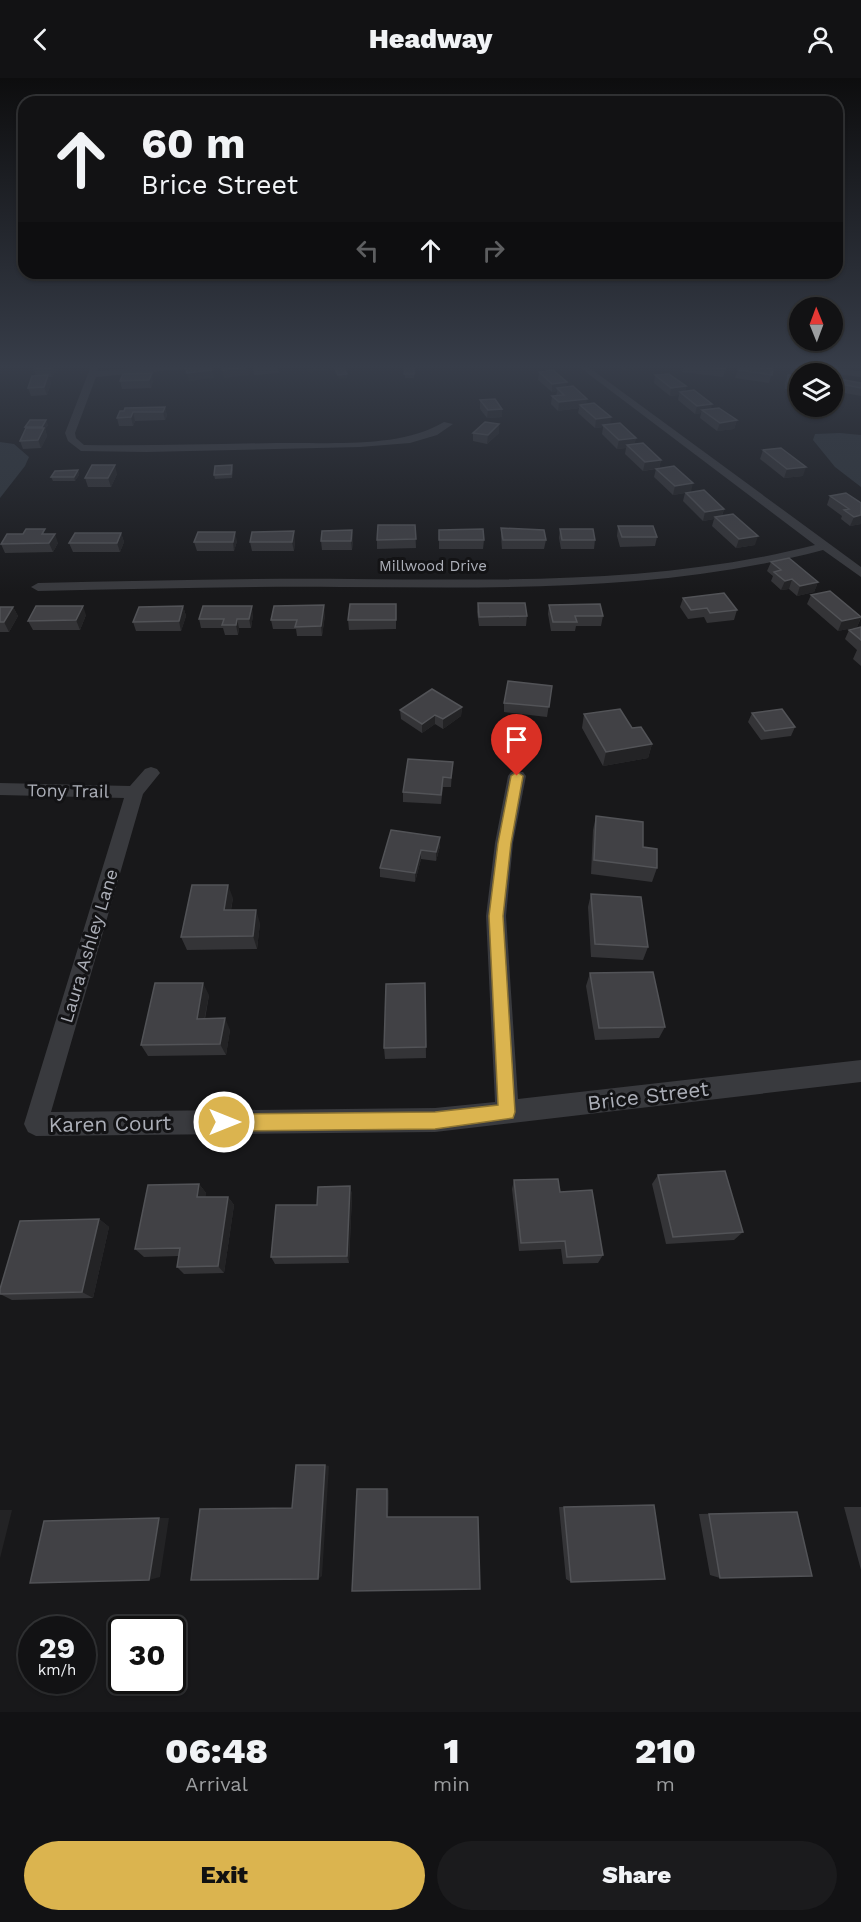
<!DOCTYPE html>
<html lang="en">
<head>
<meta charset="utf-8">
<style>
  :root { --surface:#121214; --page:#1b1b1d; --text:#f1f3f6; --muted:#9c9ea0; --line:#313234; --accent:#dbb44f }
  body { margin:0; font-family:"Work Sans",sans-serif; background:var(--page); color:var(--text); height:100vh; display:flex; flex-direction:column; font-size:22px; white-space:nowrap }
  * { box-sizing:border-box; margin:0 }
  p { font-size:20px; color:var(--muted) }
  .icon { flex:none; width:33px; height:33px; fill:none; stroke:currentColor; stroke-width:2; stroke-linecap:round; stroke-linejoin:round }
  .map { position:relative; height:1634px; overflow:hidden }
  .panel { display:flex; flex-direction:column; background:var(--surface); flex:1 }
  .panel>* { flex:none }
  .guide { position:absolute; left:18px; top:18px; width:825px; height:183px; border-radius:18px; box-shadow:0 2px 4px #0004,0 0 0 2px var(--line); background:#121214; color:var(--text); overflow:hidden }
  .needle { width:39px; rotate:359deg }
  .controls { position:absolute; left:789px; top:219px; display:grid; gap:12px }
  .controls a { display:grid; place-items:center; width:54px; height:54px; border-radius:50%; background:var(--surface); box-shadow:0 2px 4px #0004,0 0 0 2px var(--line); font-size:30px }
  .speed { position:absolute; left:18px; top:1538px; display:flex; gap:12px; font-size:30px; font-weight:700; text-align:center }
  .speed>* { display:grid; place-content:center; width:78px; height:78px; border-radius:50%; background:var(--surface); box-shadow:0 2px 4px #0004,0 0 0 2px var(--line); line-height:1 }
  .speed small { font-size:15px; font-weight:400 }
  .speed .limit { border:3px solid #111; border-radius:9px; background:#fff; color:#111 }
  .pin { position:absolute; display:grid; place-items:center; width:51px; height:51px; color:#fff; margin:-62px -26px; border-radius:50% 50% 50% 0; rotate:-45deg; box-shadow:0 0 6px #0007 }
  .pin .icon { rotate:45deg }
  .me { position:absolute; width:66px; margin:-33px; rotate:90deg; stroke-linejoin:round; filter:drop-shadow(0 0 4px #0008) }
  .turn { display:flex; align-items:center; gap:21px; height:126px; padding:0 24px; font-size:27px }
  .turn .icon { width:78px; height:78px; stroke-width:2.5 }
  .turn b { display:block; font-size:42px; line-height:51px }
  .lanes { display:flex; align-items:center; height:57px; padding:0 24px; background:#0003; justify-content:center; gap:30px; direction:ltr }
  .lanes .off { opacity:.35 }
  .eta { display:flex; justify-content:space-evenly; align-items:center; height:102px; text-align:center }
  .eta b { font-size:36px; font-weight:800; line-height:42px }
  .cta { display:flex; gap:12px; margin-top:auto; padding:12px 24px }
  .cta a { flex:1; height:69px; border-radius:36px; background:var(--accent); color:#111; font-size:24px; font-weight:800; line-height:69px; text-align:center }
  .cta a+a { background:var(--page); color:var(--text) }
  header { display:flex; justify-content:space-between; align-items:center; height:78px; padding:0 24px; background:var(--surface); font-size:27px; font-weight:800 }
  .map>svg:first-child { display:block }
  .water { fill:#30363c }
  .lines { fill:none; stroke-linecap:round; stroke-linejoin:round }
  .street { fill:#393a3e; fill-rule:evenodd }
  .wall { fill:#343437 }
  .shaded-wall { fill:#232325 }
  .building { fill:#414145; stroke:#525357; stroke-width:1.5 }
  .route { fill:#dbb44f; stroke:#8e7533; stroke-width:1.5 }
  .labels { text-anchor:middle; stroke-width:6; stroke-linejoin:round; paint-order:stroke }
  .far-street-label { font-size:15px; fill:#acafb8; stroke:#131315 }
  .street-label { font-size:18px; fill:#acafb8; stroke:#131315 }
  .near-street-label { font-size:21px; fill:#acafb8; stroke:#131315 }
</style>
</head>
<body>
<header><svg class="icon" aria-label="back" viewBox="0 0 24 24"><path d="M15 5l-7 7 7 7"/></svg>Headway<svg class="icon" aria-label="person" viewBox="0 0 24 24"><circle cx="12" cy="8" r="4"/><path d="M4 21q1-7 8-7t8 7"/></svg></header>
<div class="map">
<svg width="861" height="1634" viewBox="0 0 861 1634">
  <rect width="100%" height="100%" fill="#18181a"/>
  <path class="water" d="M840,355L861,357V409L835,389L813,362L815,356Z
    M0,364L14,366L29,379L25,388L0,420Z"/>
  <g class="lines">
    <path class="street" d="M91,288H99L98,293L156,288H187L182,291L96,299L75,355L76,360L84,367C148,368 213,366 277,365C329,364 399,371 444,344L453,346L437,357L410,365L360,369L146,374L81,373L68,363L65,355Z
      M578,288H587L861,489V499L823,472C664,514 504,510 341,509C240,508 139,511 38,513L31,509L38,505C142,503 247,500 351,501C506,502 663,506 815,467Z
      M792,288H816L861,293V299L797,291Z
      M151,689L157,691L160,695L143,716L51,1034L435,1030L495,1024L486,838L495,765L508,698L511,694H523L526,698L513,765L506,838L518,1021L861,982V1004L435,1054L36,1058L28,1054L24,1046L124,720L0,717V705L130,708L145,691Z"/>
  </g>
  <path class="wall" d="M36,288H58L59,289L52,299H48L51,305L47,317L31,318L28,310L36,298L34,291Z
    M253,288H278L279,295L254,297Z
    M617,288H651V289L623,292Z
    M684,288H726L723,299L682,294Z
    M739,288L773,291L769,305L735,300Z
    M405,289H414V300H405Z
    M539,294L566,309L610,347L636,360L634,366L661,382L659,390L691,414L724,431L722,438L755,467L736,470L712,448L714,441L703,443L683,423L685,415L673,417L654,399L656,391L643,393L625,376L626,370L617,371L602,356L603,349L595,350L578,335L579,330L558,333L551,326L552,318H556L557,313L552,314L538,302Z
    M123,296L153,303L151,310L122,311L120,303Z
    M655,297L686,308L685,314L711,331L737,342L734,351L717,353L700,340L701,335L695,336L678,322L679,317L670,318L654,305Z
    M788,297L800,298V311H785V305Z
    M836,305H861V318L834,313Z
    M480,322L502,339L487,340L480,331Z
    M165,329L167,338L165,342L135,343L133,348H119L117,340L120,333Z
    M48,347L45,351L47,358L41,370L23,371L20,363L26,351L25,349Z
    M473,355H499L487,366L473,363Z
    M763,372L803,398L784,400L760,381Z
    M232,387L233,392L232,400L215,401L214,397Z
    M78,392L79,397L75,403H53L51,399Z
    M117,396L111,409H88L85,400Z
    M830,418L861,425V446L850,448L841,441L842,438L827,427Z
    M415,447L416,470L377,471V462Z
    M618,448L657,459L655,468L620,469L617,458Z
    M501,450L546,462L544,471H502L501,459Z
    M560,451L595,462L594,471H561L559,460Z
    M352,452L353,462L352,472H322L321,463Z
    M439,452L484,462L483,471H439Z
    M121,455L124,464L120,474H73L69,465Z
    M47,456L58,465L53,474L5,475L1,466Z
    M237,463L234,473H197L194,464Z
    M295,463L294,473H252L250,464Z
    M771,484L818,504L814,514L797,518L789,511L781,512L771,503L773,498L767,493Z
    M811,517L861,540L857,549L838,553L807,526Z
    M683,520L737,532L734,542L707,545L704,539L688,541L680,529Z
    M478,525L527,538L526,548H479L477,534Z
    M396,526V551L349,552L348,542Z
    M549,527L603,538L601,548H576L575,553H551L548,536Z
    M183,528L186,538L181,553H136L133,544Z
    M0,529H13L18,538L9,554H0Z
    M86,537L80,552H33L28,543Z
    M253,537L251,550H239L238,557H225L223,550H201L199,541Z
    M325,537L322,558H297L296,551H273L271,542Z
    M861,549V588L853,581L857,572L845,561L849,552Z
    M552,608L547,639L504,634V625Z
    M462,629L461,638L443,651L435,646L422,655L401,641L400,632Z
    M752,635L795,649L791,658L761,662L748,644Z
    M584,636L632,650L652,666L648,680L603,688L582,650Z
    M452,693L451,709H443L441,726L403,724V714Z
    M596,738L643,769L657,790L652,804L591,796L593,752Z
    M391,752L440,768L436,783L421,781L415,804L380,799V790Z
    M591,816L648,869L643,882L591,879L588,829Z
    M233,820L231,832L260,845L257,871L187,872L181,859Z
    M590,895L665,949L659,960L595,962L586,908Z
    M425,905L426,980L385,981L384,970Z
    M209,917L205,941L230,952L226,977L148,978L141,967Z
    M658,1097L743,1154L734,1162L666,1166L652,1106Z
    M514,1102L560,1114L603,1177L598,1185L563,1186L561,1171L519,1173L512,1111Z
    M199,1106L206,1115L205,1119H228L234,1127L224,1195L184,1196L177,1189L179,1178L144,1179L135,1171Z
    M350,1108L352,1117L349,1185L275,1186L271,1179L317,1127Z
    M99,1141L109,1149L93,1220L12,1222L0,1216V1211Z
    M389,1412L388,1439H478L352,1513Z
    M646,1427L571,1504L566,1501L559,1429Z
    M844,1429H861V1492Z
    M784,1434H797L720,1500L710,1497L699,1436Z"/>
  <path class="shaded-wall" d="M52,288H58L59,289L52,299L49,291Z
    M307,288H337L338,290L308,294Z
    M354,288H382L354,290Z
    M624,288H651V289L623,292Z
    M248,289L249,297L224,300L223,292Z
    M212,292L214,300L189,303L187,295Z
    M152,295L153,303L151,310L149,302Z
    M347,296V300L339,301L338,297Z
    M48,297L51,305L47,317L44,309Z
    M567,304L566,312L557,310V313L552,314V306Z
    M686,308L684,316L680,314L679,317L670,318L671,310Z
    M587,321L586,329L580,327L579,330L558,333L559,324Z
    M712,326L710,334L702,332L701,335L695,336L697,328Z
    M165,329L167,338L165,342L163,334Z
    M502,331V339L487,340L488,332Z
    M133,334L135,343L133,348L131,339Z
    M611,339L610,348L603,347V349L595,350L596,341Z
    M46,342L48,347L45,351L47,358L41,370L38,362L43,352L42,349Z
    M737,342L734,351L717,353L720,345Z
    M499,346V355L487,366L488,357Z
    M636,360L634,369L627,367L626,370L617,371L619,362Z
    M661,382L659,390L643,393L645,384Z
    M115,387L117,396L111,409L108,400Z
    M806,389L803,398L784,400L787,391Z
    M78,392L79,397L75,403L74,399Z
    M693,405L691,414L673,417L675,408Z
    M724,431L721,440L715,439L714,441L703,443L705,434Z
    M861,437V446L850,448L854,439Z
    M352,452L353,462L352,472L351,463Z
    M294,453L295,463L294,473L292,464Z
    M235,454L237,463L234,473L233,464Z
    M121,455L124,464L120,474L117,465Z
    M55,456L58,465L53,474L49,465Z
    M758,458L755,467L736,470L739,461Z
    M792,501L789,511L781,512L785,503Z
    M818,504L814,514L797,518L800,508Z
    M324,527L325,537L322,558L321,548Z
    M83,528L86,537L80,552L76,542Z
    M183,528L186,538L181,553L179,543Z
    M252,528L253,537L251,550L249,541Z
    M13,529L18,538L9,554L4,544Z
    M861,539L857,549L838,553L842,543Z
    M237,541L239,550L238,557L236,547Z
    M462,629L461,638L443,651V641Z
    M435,637V646L422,655V646Z
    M652,666L648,680L603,688L606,674Z
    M440,759V768L436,783V774Z
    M421,772V781L415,804V795Z
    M228,807L233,820L228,845L224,832Z
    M256,832L260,845L257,871L253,858Z
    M203,905L209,917L202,953L197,941Z
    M225,940L230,952L226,977L220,966Z
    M199,1106L206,1115L204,1128L197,1119Z
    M350,1108L352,1117L349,1185L347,1178Z
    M228,1119L234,1127L224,1195L218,1188Z
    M99,1141L109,1149L93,1220L82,1214Z
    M325,1387L329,1388L322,1498L318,1501Z
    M387,1411L389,1412L388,1439H387Z
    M0,1432H12L0,1480Z
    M159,1440H169L160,1499L149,1502Z"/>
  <path class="building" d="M36,288H52L49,291H34Z
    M210,288L212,292L187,295L185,290Z
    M221,288H248V289L223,292Z
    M696,288H726L725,291Z
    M739,288H744L773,291L772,297L738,292Z
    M405,289H414V296H404Z
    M335,291H344L347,296L338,297Z
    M553,292L567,304L552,306L539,294Z
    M152,295L149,302L120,303L123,296Z
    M669,296L686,308L671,310L655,297Z
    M48,297L44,309L28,310L32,298Z
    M788,297L800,298V303H788Z
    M839,301L861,305V310L836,305Z
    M573,308L587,321L559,324L552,318L564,317L557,310Z
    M694,312L712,326L697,328L680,314Z
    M495,321L502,331L488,332L480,322Z
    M594,325L611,339L596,341L580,327Z
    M165,329L163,334H133L131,339L117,340L120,333H124L125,330Z
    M719,330L737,342L720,345L702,332Z
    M30,342H46L42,349H25Z
    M485,344L499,346L488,357L473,355Z
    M620,345L636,360L619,362L603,347Z
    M26,350H44L38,362L20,363Z
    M643,365L661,382L645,384L627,367Z
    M781,370L806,389L787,391L763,372Z
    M92,387H115L108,400H85Z
    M232,387L231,396L214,397L215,388Z
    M674,388L693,405L675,408L656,391Z
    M78,392L74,399H51L55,393Z
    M704,412L724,431L705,434L686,415Z
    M846,415L861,425V437L854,439L844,432L849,431L830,418Z
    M733,436L758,458L739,461L715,439Z
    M378,447H415L416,461L377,462Z
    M618,448H653L657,459H622Z
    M501,450L544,452L546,462H503Z
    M26,451H45L42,456H55L49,465L1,466L7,456H23Z
    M483,451L484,462H439V452Z
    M560,451H593L595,462H562Z
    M352,452L351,463H321L322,453Z
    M294,453L292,464H250L252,454Z
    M198,454H235L233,464H194Z
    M75,455H121L117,465H69Z
    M789,480L818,504L800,508L792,501L785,503L774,494L781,492L771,484Z
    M830,513L861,539L842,543L811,517Z
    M724,515L737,532L710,535L707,530L691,532L683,520Z
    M478,525H525L527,538L479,539Z
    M350,526H396V542H348Z
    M600,526L603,538H575L577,544H553L549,527Z
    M324,527L321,548L295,549L297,542H271L274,528Z
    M36,528H83L76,542L28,543Z
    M183,528L179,543L133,544L139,529Z
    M203,528H252L249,541H237L236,547H222L224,541H199Z
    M0,529H13L4,544H0Z
    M861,549V562L849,552Z
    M508,603L552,608L549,629L504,625Z
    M432,611L462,629L443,641L435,637L422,646L400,632Z
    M620,631L632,650L641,649L652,666L606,674L584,636Z
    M782,631L795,649L765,653L752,635Z
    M408,681L453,684L451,700L443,699L441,717L403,714Z
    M596,738L643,744V769L657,771V790L594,782Z
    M391,752L440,759L436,774L421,772L415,795L380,790Z
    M192,807H228L224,832H256L253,858L181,859Z
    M591,816L641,819L648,869L595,866Z
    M653,894L665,949L599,950L590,895Z
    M155,905H203L197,941L225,940L220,966L141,967Z
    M425,905L426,969L384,970L386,906Z
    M725,1093L743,1154L673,1159L658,1097Z
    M558,1101L560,1114L592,1112L603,1177L567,1179L565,1163L521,1165L514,1102Z
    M199,1106L197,1119H228L218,1188L177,1189L180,1170L135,1171L148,1107Z
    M350,1108L347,1178L271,1179L276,1127H317L318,1109Z
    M99,1141L82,1214L0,1216V1211L20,1143Z
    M296,1387H325L318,1501L191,1502L200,1431L292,1430Z
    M357,1411H387V1439H478L480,1511L352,1513Z
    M654,1427L665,1501L571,1504L564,1429Z
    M797,1434L812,1498L720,1500L709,1436Z
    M159,1440L149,1502L30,1505L44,1443Z"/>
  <linearGradient id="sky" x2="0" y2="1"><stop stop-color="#0d0d0e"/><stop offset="0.56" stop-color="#373d49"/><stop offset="1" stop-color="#373d49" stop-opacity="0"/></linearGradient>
  <rect width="861" height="516" fill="url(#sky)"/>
  <path class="route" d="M517,694L523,698L511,765L503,838L515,1034L513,1040L435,1051L224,1053L218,1050L216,1044L218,1039L224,1036L435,1034L498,1027L489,838L498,765L511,698Z"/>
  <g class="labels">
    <g class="far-street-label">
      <text x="433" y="493">Millwood Drive</text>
    </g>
    <g class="street-label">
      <text transform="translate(68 713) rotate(1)" y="6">Tony Trail</text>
      <text transform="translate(89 868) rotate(-73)" y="6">Laura Ashley Lane</text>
    </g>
    <g class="near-street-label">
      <text transform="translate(648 1018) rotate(-7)" y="7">Brice Street</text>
      <text transform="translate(110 1046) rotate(-1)" y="7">Karen Court</text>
    </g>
  </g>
</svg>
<div class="controls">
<a><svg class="needle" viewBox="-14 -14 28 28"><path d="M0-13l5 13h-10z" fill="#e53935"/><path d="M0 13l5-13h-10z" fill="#9c9ea0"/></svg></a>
<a><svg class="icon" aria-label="layers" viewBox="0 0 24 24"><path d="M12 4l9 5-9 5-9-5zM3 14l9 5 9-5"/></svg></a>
</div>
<div class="speed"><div>29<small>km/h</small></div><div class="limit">30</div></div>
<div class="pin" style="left:517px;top:698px;background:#d93025"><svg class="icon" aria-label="arrive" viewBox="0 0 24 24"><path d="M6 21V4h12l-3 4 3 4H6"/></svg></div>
<svg class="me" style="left:224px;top:1044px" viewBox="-20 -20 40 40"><circle r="17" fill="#dbb44f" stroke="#fff" stroke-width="3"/><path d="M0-11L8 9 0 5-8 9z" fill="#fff"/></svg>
<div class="guide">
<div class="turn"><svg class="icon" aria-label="ahead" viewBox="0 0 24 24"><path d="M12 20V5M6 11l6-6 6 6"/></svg><div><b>60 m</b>Brice Street</div></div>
<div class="lanes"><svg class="icon off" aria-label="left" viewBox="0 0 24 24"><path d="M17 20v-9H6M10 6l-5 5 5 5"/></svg><svg class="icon" aria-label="ahead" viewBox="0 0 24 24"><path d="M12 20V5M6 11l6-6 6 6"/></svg><svg class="icon off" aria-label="right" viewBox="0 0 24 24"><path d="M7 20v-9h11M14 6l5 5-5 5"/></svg></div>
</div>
</div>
<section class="panel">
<div class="eta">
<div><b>06:48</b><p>Arrival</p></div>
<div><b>1</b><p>min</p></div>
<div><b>210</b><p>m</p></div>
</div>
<div class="cta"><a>Exit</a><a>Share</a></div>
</section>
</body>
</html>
